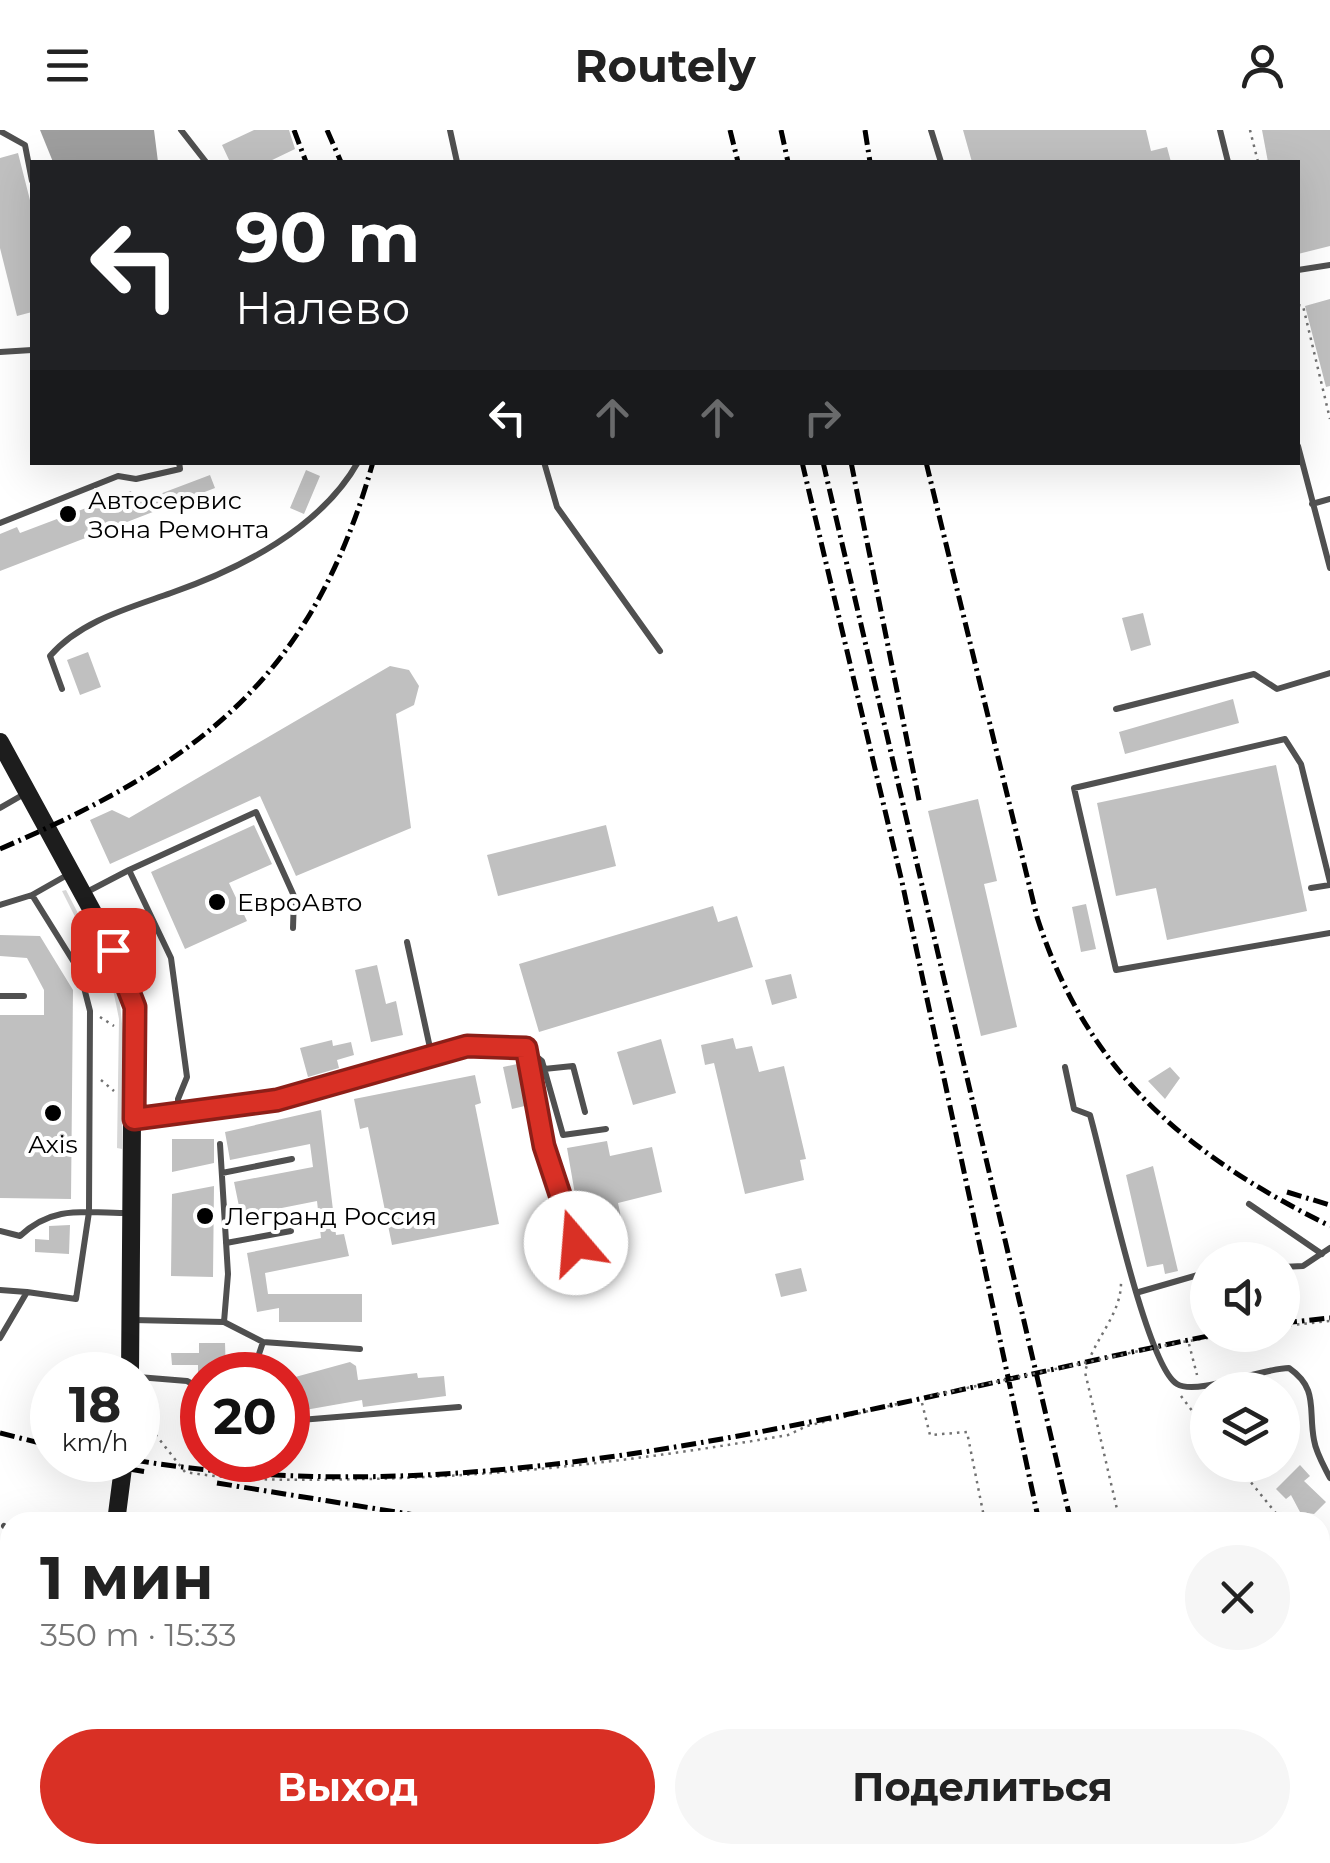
<!DOCTYPE html>
<html lang="ru">
<head>
<meta charset="utf-8">
<style>
  :root { --surface:#fff; --page:#f6f6f6; --text:#222; --muted:#767676; --accent:#d93025 }
  body { margin:0; font-family:Montserrat,sans-serif; background:var(--page); color:var(--text); height:100vh; display:flex; flex-direction:column; font-size:38px; white-space:nowrap }
  * { box-sizing:border-box; margin:0 }
  p { font-size:32px; color:var(--muted) }
  .icon { flex:none; width:55px; height:55px; fill:none; stroke:currentColor; stroke-width:2; stroke-linecap:round; stroke-linejoin:round }
  .map { position:relative; flex:1; overflow:hidden }
  .details { position:absolute; left:0px; top:1382px; width:1330px; height:352px; display:flex; flex-direction:column; background:var(--surface); border-radius:30px 30px 0 0; box-shadow:0 10px 40px #0002 }
  .details>* { flex:none }
  .top-card { position:absolute; left:30px; top:30px; width:1270px; height:305px; border-radius:0px; box-shadow:0 10px 40px #0002; background:#202124; color:#fff; overflow:hidden }
  .tools { position:absolute; left:1190px; top:1112px; display:grid; gap:20px }
  .tools a { display:grid; place-items:center; width:110px; height:110px; border-radius:50%; background:var(--surface); box-shadow:0 10px 40px #0002; font-size:50px }
  .speed { position:absolute; left:30px; top:1222px; display:flex; gap:20px; font-size:50px; font-weight:700; text-align:center }
  .speed>* { display:grid; place-content:center; width:130px; height:130px; border-radius:50%; background:var(--surface); box-shadow:0 10px 40px #0002; line-height:1 }
  .speed small { font-size:25px; font-weight:400 }
  .speed .limit { border:15px solid #d22; background:#fff; color:#111 }
  .pin { position:absolute; display:grid; place-items:center; width:85px; height:85px; color:#fff; margin:-42px; border-radius:20px; box-shadow:0 5px 15px #0006 }
  .me { position:absolute; width:110px; margin:-55px; rotate:342deg; stroke-linejoin:round; filter:drop-shadow(0 0 8px #0008) }
  .turn { display:flex; align-items:center; gap:35px; height:210px; padding:0 40px; font-size:45px }
  .turn .icon { width:130px; height:130px; stroke-width:2.5 }
  .turn b { display:block; font-size:70px; line-height:85px }
  .lanes { display:flex; align-items:center; height:95px; padding:0 40px; background:#0003; justify-content:center; gap:50px; direction:ltr }
  .lanes .off { opacity:.35 }
  .round { display:grid; place-items:center; flex:none; width:105px; height:105px; border-radius:52px; background:var(--page) }
  .headline { display:flex; align-items:center; justify-content:space-between; height:170px; padding:0 40px }
  h1 { font-size:60px; font-weight:700; line-height:75px }
  .button { display:flex; gap:20px; margin-top:auto; padding:20px 40px }
  .button a { flex:1; height:115px; border-radius:60px; background:var(--accent); color:#fff; font-size:40px; font-weight:700; line-height:115px; text-align:center }
  .button a+a { background:var(--page); color:var(--text) }
  header { display:flex; justify-content:space-between; align-items:center; height:130px; padding:0 40px; background:var(--surface); font-size:45px; font-weight:700 }
  .map>svg:first-child { display:block }
  .green { fill:#d7d7d7 }
  .water { fill:#9e9e9e }
  .building { fill:#c0c0c0 }
  .lines { fill:none; stroke-linecap:round; stroke-linejoin:round }
  .path { stroke:#727272; stroke-width:2.5; stroke-dasharray:2.5 5; stroke-linecap:butt }
  .lane { stroke:#505050; stroke-width:6 }
  .street { stroke:#505050; stroke-width:12 }
  .secondary { stroke:#1d1d1d; stroke-width:18 }
  .rail { stroke:#000; stroke-width:5; stroke-dasharray:15 5 2.5 5; stroke-linecap:butt }
  .path-bridge { stroke:#727272; stroke-width:2.5; stroke-dasharray:2.5 5; stroke-linecap:butt }
  .route-casing { stroke:#8d1f18; stroke-width:25 }
  .route { stroke:#d93025; stroke-width:18 }
  .poi-dot { fill:#000; stroke:#fff; stroke-width:4 }
  .labels { text-anchor:middle; stroke-width:8; stroke-linejoin:round; paint-order:stroke }
  .poi-label { font-size:25px; fill:#000; stroke:#fff; text-anchor:start }
</style>
</head>
<body>
<header><svg class="icon" aria-label="menu" viewBox="0 0 24 24"><path d="M4 6h16M4 12h16M4 18h16"/></svg>Routely<svg class="icon" aria-label="person" viewBox="0 0 24 24"><circle cx="12" cy="8" r="4"/><path d="M4 21q1-7 8-7t8 7"/></svg></header>
<div class="map">
<svg width="1330" height="1733" viewBox="0 0 1330 1733">
  <rect width="100%" height="100%" fill="#fff"/>
  <path class="green" d="M66,760L119,863L123,904L122,1019L117,1018L119,889L114,864L62,761Z"/>
  <path class="water" d="M40,0H154L158,32H53Z"/>
  <path class="building" d="M254,0H289L295,19L268,32H230L222,15Z
    M963,0H1146L1151,21L1167,17L1171,32H972Z
    M1262,0H1330V116L1298,124V32H1268Z
    M18,23L32,78V182L17,186L0,118V28Z
    M1330,169V256L1326,257L1305,176Z
    M306,340L320,346L304,384L290,378Z
    M210,345L215,358L0,441V404L17,397L20,403L131,361L136,373Z
    M1143,483L1151,515L1131,521L1122,488Z
    M88,522L101,557L80,565L67,530Z
    M390,536L409,540L419,556L414,575L396,584L411,698L296,746L260,666L110,734L90,690L112,680L129,688Z
    M1233,569L1239,593L1125,624L1119,602Z
    M1276,635L1307,781L1167,810L1156,758L1116,766L1097,673Z
    M978,669L997,751L984,754L1017,897L981,906L928,681Z
    M254,695L272,734L229,753L247,791L185,819L151,742Z
    M606,695L616,736L498,766L487,725Z
    M1086,774L1096,819L1081,822L1072,777Z
    M713,776L718,792L737,786L753,837L539,902L519,834Z
    M0,805L40,806L73,860L71,1069L0,1068V885H44V860L27,828L0,826Z
    M377,835L386,874L396,871L403,905L371,912L355,840Z
    M791,844L797,868L772,875L765,850Z
    M733,908L736,919L752,916L759,942L784,936L806,1029L800,1030L804,1050L745,1064L714,933L705,935L701,915Z
    M661,909L676,963L633,975L617,922Z
    M332,910L333,916L351,912L354,925L337,930L339,938L308,947L300,918Z
    M522,933L529,975L512,979L503,937Z
    M1170,937L1180,948L1165,969L1148,951Z
    M475,945L481,973L475,975L499,1094L392,1115L368,997L360,999L354,969Z
    M321,980L336,1105L344,1104L349,1126L265,1143L268,1164H362V1192H279V1178L257,1182L247,1123L321,1108L317,1071L241,1086L234,1052L313,1037L310,1014L230,1030L225,1002Z
    M172,1009H214V1033L172,1042Z
    M607,1011L610,1026L652,1017L662,1062L618,1073L622,1092L581,1099L567,1018Z
    M1153,1036L1178,1141L1165,1144L1163,1134L1147,1137L1126,1045Z
    M214,1056L213,1147L171,1146L172,1064Z
    M70,1095L69,1124L35,1122V1109L49,1110V1096Z
    M801,1138L807,1161L781,1167L775,1144Z
    M199,1213H225L226,1245H198V1235H172L171,1223H199Z
    M350,1232L356,1236L358,1250L417,1243L418,1248L444,1246L446,1266L363,1277L362,1270L288,1283V1249Z
    M1300,1335L1310,1346L1304,1351L1326,1372L1314,1384L1300,1382L1291,1365L1286,1369L1276,1359Z"/>
  <g class="lines">
    <path class="path" d="M1250,0L1258,32
      M1298,175L1303,176L1330,289
      M100,887L114,896
      M101,950L114,961
      M1282,1196L1330,1191
      M1176,1213L1227,1205
      M1189,1214L1197,1245
      M149,1261L152,1300L185,1342C246,1352 307,1350 369,1349C510,1346 649,1329 788,1305L807,1296L930,1266
      M1181,1266L1208,1302
      M922,1273L930,1305L967,1302L985,1392
      M1237,1335L1283,1392
      M1120,1392L1085,1242C1093,1210 1121,1185 1121,1153
      M1320,1433L1330,1443
      M1320,1500L1330,1483
      M1100,1725L1101,1733"/>
    <path class="lane" d="M181,0L206,32
      M450,0L457,32
      M931,0L941,32
      M1220,0L1228,32
      M0,1L25,15L32,51
      M1298,140L1330,135
      M0,222L32,220
      M1298,316L1330,438
      M544,332L557,377L660,521
      M1312,374L1330,369
      M0,393L118,346L136,349L180,339L179,332
      M62,559L50,526C80,491 129,478 171,463C240,439 321,398 358,332
      M1116,579L1254,544L1277,559L1330,543
      M0,678L26,663
      M129,740L256,682L294,766L293,798
      M1330,752L1301,634L1285,609L1074,658L1116,840L1330,803
      M1311,758L1330,755
      M83,764L129,740L171,828L187,947L178,969V986
      M0,775L32,765L69,744
      M407,812L432,927
      M0,866H24
      M526,919L544,1016L577,1113
      M1065,937L1074,979L1090,985C1103,1030 1146,1236 1177,1254C1197,1266 1262,1238 1289,1238C1319,1259 1308,1279 1314,1310C1316,1323 1324,1336 1330,1348
      M544,939L573,936L585,982
      M134,989L277,970L467,917L526,918L542,931L563,1005L606,999
      M222,1043L292,1029
      M1249,1074L1322,1124
      M0,1101L20,1106C54,1074 86,1083 130,1083
      M226,1113L291,1101
      M1282,1137L1303,1136L1330,1118
      M0,1160L27,1162
      M1139,1162L1208,1142
      M133,1190L224,1192L228,1144L220,1014
      M224,1192L263,1212L360,1219
      M0,1208L27,1162L76,1169L89,1082L90,881L80,842L32,765
      M241,1245L256,1233L263,1212
      M138,1247L187,1251L202,1259
      M288,1291L459,1277
      M4,1396L10,1401
      M1320,1529L1330,1518
      M0,1531L10,1542
      M1320,1593L1330,1618
      M1320,1643L1330,1641
      M168,1725L174,1733
      M89,1733L91,1725
      M324,1733L348,1725"/>
    <path class="street" d="M0,1680L10,1709
      M16,1725L19,1733"/>
    <path class="secondary" d="M0,612L113,819L133,865L130,1245
      M116,1392L124,1330
      M0,1627L10,1623
      M0,1658L10,1652"/>
    <path class="rail" d="M294,0L306,32
      M327,0L341,32
      M730,0L738,32
      M781,0L788,32
      M865,0L870,32
      M802,332L902,752L1039,1392
      M823,332L1071,1392
      M851,332L920,675
      M926,332L1037,787C1087,943 1187,1025 1330,1096
      M0,719C199,633 312,549 373,332
      M1287,1062L1330,1075
      M1282,1193L1330,1188
      M0,1303L52,1316
      M75,1330L147,1342
      M134,1330C495,1390 862,1276 1213,1205
      M217,1353L458,1392
      M992,1725L998,1733
      M1074,1725L1075,1733
      M1166,1725L1168,1733"/>
    <path class="path-bridge" d="M930,1266L1176,1213"/>
  </g>
  <g class="lines">
    <g class="route-casing">
      <path id="route" d="M113,820L135,877L134,989L277,970L467,916L526,918L544,1016L576,1113"/>
    </g>
    <use href="#route" class="route"/>
  </g>
  <g class="poi-dot">
    <circle cx="68" cy="384" r="10"/>
    <circle cx="217" cy="772" r="10"/>
    <circle cx="53" cy="983" r="10"/>
    <circle cx="205" cy="1086" r="10"/>
  </g>
  <g class="labels">
    <g class="poi-label">
      <text x="88" y="379">Автосервис<tspan x="88" dy="29">Зона Ремонта</tspan></text>
      <text x="237" y="781">ЕвроАвто</text>
      <text x="53" y="1023" text-anchor="middle">Axis</text>
      <text x="225" y="1095">Легранд Россия</text>
    </g>
  </g>
</svg>
<div class="tools">
<a><svg class="icon" aria-label="sound" viewBox="0 0 24 24"><path d="M4 9h4l5-4v14l-5-4H4zM17 9q2 3 0 6"/></svg></a>
<a><svg class="icon" aria-label="layers" viewBox="0 0 24 24"><path d="M12 4l9 5-9 5-9-5zM3 14l9 5 9-5"/></svg></a>
</div>
<div class="speed"><div>18<small>km/h</small></div><div class="limit">20</div></div>
<div class="pin" style="left:113px;top:820px;background:#d93025"><svg class="icon" aria-label="arrive" viewBox="0 0 24 24"><path d="M6 21V4h12l-3 4 3 4H6"/></svg></div>
<svg class="me" style="left:576px;top:1113px" viewBox="-20 -20 40 40"><circle r="19" fill="#fff"/><path d="M0-13L10 11 0 6-10 11z" fill="#d93025"/></svg>
<div class="top-card">
<div class="turn"><svg class="icon" aria-label="left" viewBox="0 0 24 24"><path d="M17 20v-9H6M10 6l-5 5 5 5"/></svg><div><b>90 m</b>Налево</div></div>
<div class="lanes"><svg class="icon" aria-label="left" viewBox="0 0 24 24"><path d="M17 20v-9H6M10 6l-5 5 5 5"/></svg><svg class="icon off" aria-label="ahead" viewBox="0 0 24 24"><path d="M12 20V5M6 11l6-6 6 6"/></svg><svg class="icon off" aria-label="ahead" viewBox="0 0 24 24"><path d="M12 20V5M6 11l6-6 6 6"/></svg><svg class="icon off" aria-label="right" viewBox="0 0 24 24"><path d="M7 20v-9h11M14 6l5 5-5 5"/></svg></div>
</div>
<section class="details">
<div class="headline"><div><h1>1 мин</h1><p>350 m · 15:33</p></div><a class="round"><svg class="icon" aria-label="close" viewBox="0 0 24 24"><path d="M6 6l12 12M18 6L6 18"/></svg></a></div>
<div class="button"><a>Выход</a><a>Поделиться</a></div>
</section>
</div>
</body>
</html>
